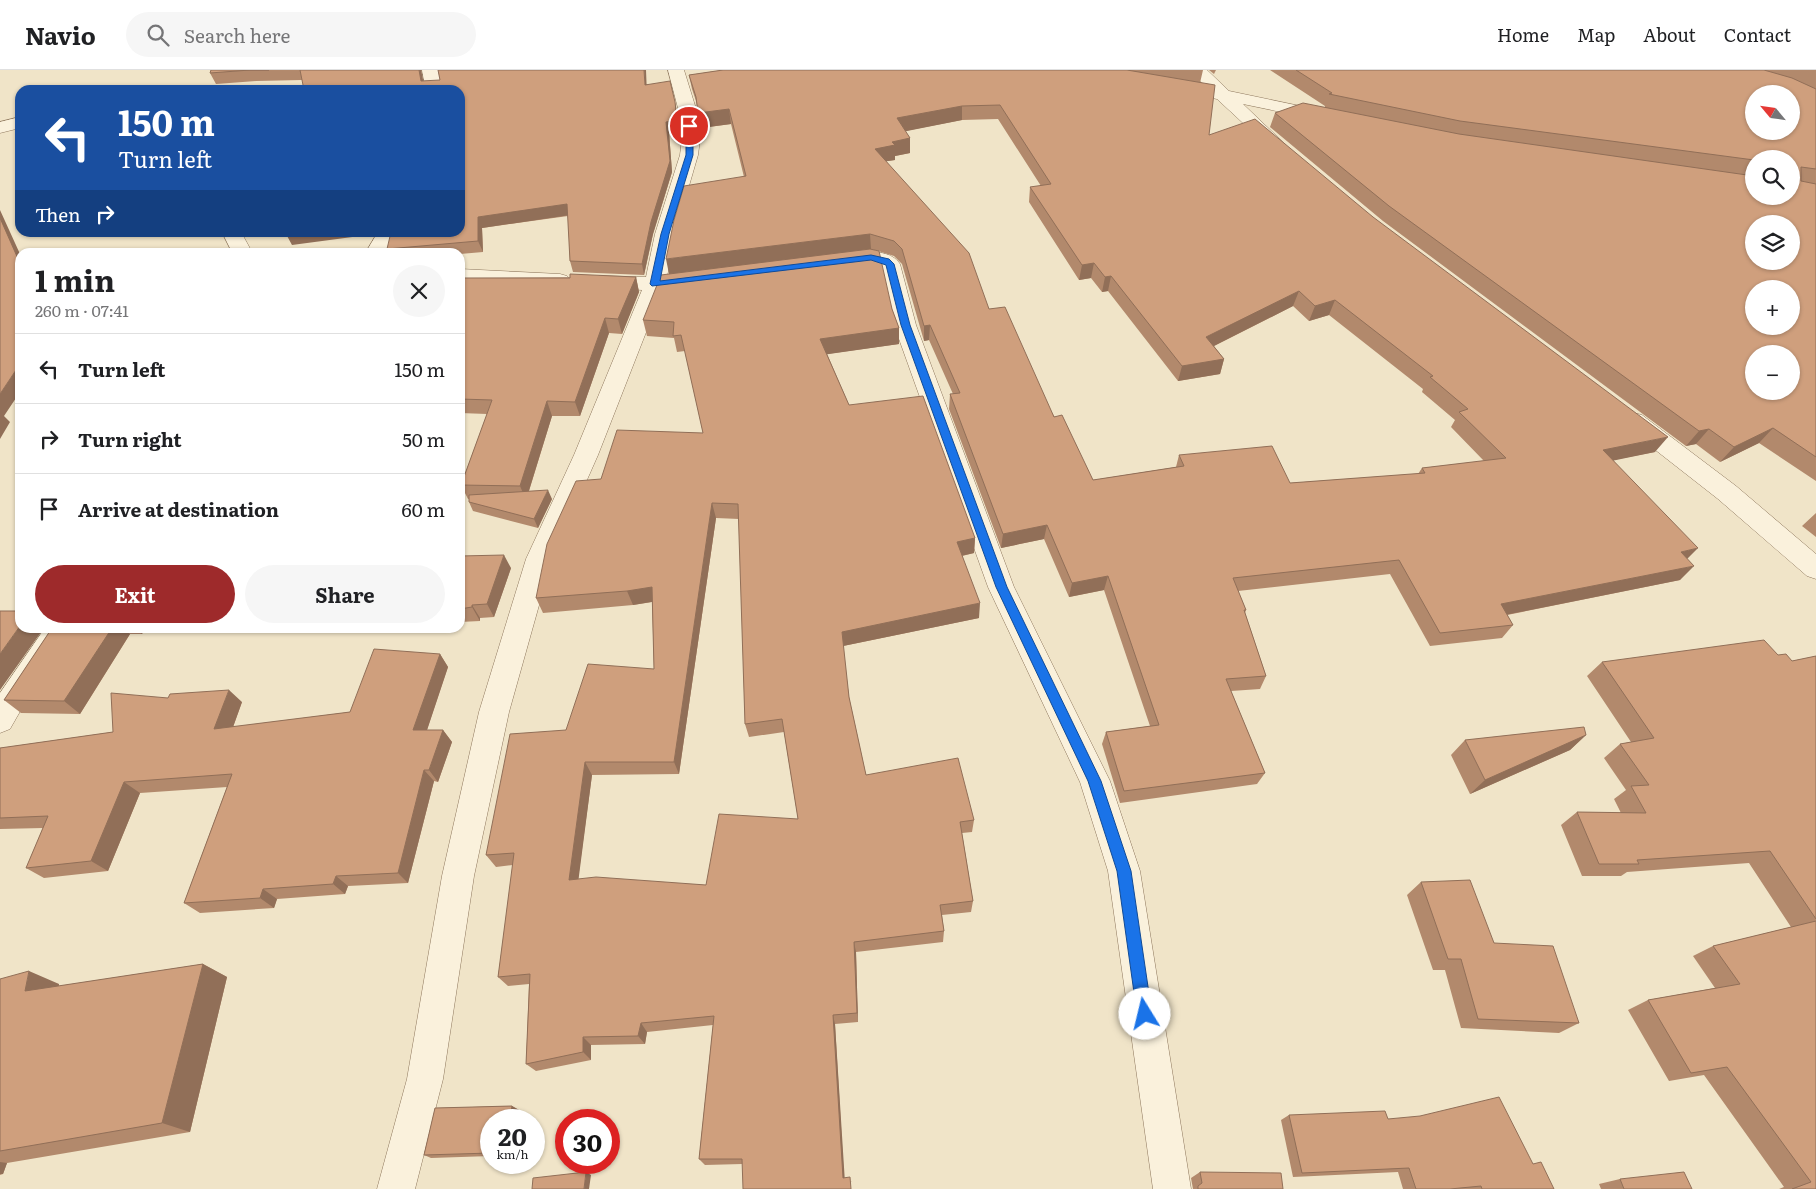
<!DOCTYPE html>
<html lang="en">
<head>
<meta charset="utf-8">
<style>
  :root { --surface:#fff; --page:#f6f6f6; --text:#202124; --muted:#757577; --line:#e0e0e0; --accent:#9e2a2b }
  body { margin:0; font-family:Literata,serif; background:var(--page); color:var(--text); height:100vh; display:flex; flex-direction:column; font-size:19px; white-space:nowrap }
  * { box-sizing:border-box; margin:0 }
  p { font-size:16px; color:var(--muted) }
  .icon { flex:none; width:28px; height:28px; fill:none; stroke:currentColor; stroke-width:2; stroke-linecap:round; stroke-linejoin:round }
  .map { position:relative; flex:1; overflow:hidden }
  .details { position:absolute; left:15px; top:178px; width:450px; height:385px; display:flex; flex-direction:column; background:var(--surface); border-radius:15px; box-shadow:0 1px 4px #0004 }
  .details>* { flex:none }
  .guide { position:absolute; left:15px; top:15px; width:450px; height:152px; border-radius:15px; box-shadow:0 1px 4px #0004; background:#1a4fa0; color:#fff; overflow:hidden }
  .needle { width:32px; rotate:299deg }
  .fabs { position:absolute; left:1745px; top:15px; display:grid; gap:10px }
  .fabs a { display:grid; place-items:center; width:55px; height:55px; border-radius:50%; background:var(--surface); box-shadow:0 1px 4px #0004; font-size:25px }
  .speed { position:absolute; left:480px; top:1039px; display:flex; gap:10px; font-size:25px; font-weight:700; text-align:center }
  .speed>* { display:grid; place-content:center; width:65px; height:65px; border-radius:50%; background:var(--surface); box-shadow:0 1px 4px #0004; line-height:1 }
  .speed small { font-size:12px; font-weight:400 }
  .speed .limit { border:8px solid #d22; background:#fff; color:#111 }
  .pin { position:absolute; display:grid; place-items:center; width:42px; height:42px; color:#fff; margin:-21px; border:2px solid #fff; border-radius:50%; box-shadow:0 1px 5px #0007 }
  .me { position:absolute; width:55px; margin:-28px; rotate:351deg; stroke-linejoin:round; filter:drop-shadow(0 0 4px #0008) }
  .turn { display:flex; align-items:center; gap:18px; height:105px; padding:0 20px; font-size:22px }
  .turn .icon { width:65px; height:65px; stroke-width:2.5 }
  .turn b { display:block; font-size:35px; line-height:42px }
  .then { display:flex; align-items:center; height:48px; padding:0 20px; background:#0003; gap:10px; font-size:19px }
  .round { display:grid; place-items:center; flex:none; width:52px; height:52px; border-radius:26px; background:var(--page) }
  .overview { display:flex; align-items:center; justify-content:space-between; height:85px; padding:0 20px }
  h1 { font-size:30px; font-weight:700; line-height:38px }
  .cta { display:flex; gap:10px; margin-top:auto; padding:10px 20px }
  .cta a { flex:1; height:58px; border-radius:30px; background:var(--accent); color:#fff; font-size:20px; font-weight:700; line-height:58px; text-align:center }
  .cta a+a { background:var(--page); color:var(--text) }
  ul { padding:0; list-style:none }
  li { display:flex; align-items:center; gap:15px; height:70px; padding:0 20px; border-top:1px solid var(--line) }
  li div { flex:1 }
  li b { display:block; font-size:19px }
  li em { font-style:normal }
  header { display:flex; align-items:center; gap:30px; box-sizing:border-box; height:70px; padding:0 25px; background:var(--surface); border-bottom:1px solid var(--line) }
  header strong { font-size:24px }
  nav { display:flex; gap:28px; margin-inline-start:auto; font-size:18px }
  .search { width:350px; height:45px; background:var(--page); display:flex; align-items:center; gap:12px; box-sizing:border-box; padding:0 18px; border-radius:28px; color:var(--muted); font-size:19px }
  .map>svg:first-child { display:block }
  .lines { fill:none; stroke-linecap:round; stroke-linejoin:round }
  .minor-casing { stroke:#8d765c; stroke-width:1 }
  .minor { fill:#faf1dc; fill-rule:evenodd }
  .wall { fill:#b2896c; fill-rule:evenodd }
  .shaded-wall { fill:#916f58 }
  .building { fill:#cf9f7d; stroke:#916f58; fill-rule:evenodd }
  .route { fill:#1a73e8; stroke:#114b97 }
</style>
</head>
<body>
<header>
<strong>Navio</strong>
<div class="search"><svg class="icon" aria-label="search" viewBox="0 0 24 24"><circle cx="10" cy="10" r="6"/><path d="M15 15l6 6"/></svg>Search here</div>
<nav><a>Home</a><a>Map</a><a>About</a><a>Contact</a></nav>
</header>
<div class="map">
<svg width="1816" height="1119" viewBox="0 0 1816 1119">
  <rect width="100%" height="100%" fill="#f0e4c8"/>
  <g class="lines">
    <g class="minor-casing">
      <path id="minor" d="M422,0H438L442,20H426Z
        M668,0H684L697,42L700,69L698,85L675,164L667,207L695,204L702,206L705,210L702,214L663,219L598,385L552,489L509,642L474,806L443,1009L415,1119H377L407,1009L442,806L479,642L526,489L574,385L642,220L593,216L590,212L593,208L600,206L646,207L655,164L680,85L682,69L679,42Z
        M1190,0H1207L1229,21L1324,41L1330,42L1333,46L1330,50L1324,51L1243,34L1286,75L1283,79L1277,80L1271,79L1217,29L1173,20L1171,16L1173,12L1179,11L1205,16Z
        M20,47V58L0,63V52Z
        M222,162H241L252,182H232Z
        M378,162H397L386,182H366Z
        M862,182C875,181 892,182 900,194L916,255L1014,517L1110,711L1140,801L1191,1119H1153L1108,801L1080,712L988,517L894,255L881,197C867,189 851,199 837,195L834,191L837,187Z
        M460,199L560,204L567,206L570,210L567,214L560,216L460,211Z
        M1634,343L1642,345L1736,416L1816,484V509L1807,506L1718,429L1626,357L1622,351L1626,345Z
        M45,558H74L30,624L10,659L0,663V623Z"/>
    </g>
    <use href="#minor" class="minor"/>
  </g>
  <path class="wall" d="M211,0H421L423,11L647,14L677,42L679,61L669,62L672,102L653,164L644,205L573,202L570,191L568,146L482,158L483,182L460,184V182H388L387,179L460,162L302,10L256,11L216,14L210,3Z
    M723,0H1203L1200,13L1209,65L1655,382L1613,390L1687,489L1680,510L1507,545L1513,555L1502,568L1430,576L1390,504L1238,521L1246,540L1245,543L1266,606L1260,619L1231,621L1265,703L1257,714L1120,733L1102,674L1106,662L1150,656L1104,520L1069,527L1044,469L1001,478L949,339L950,324H953L929,270L924,271L902,194L894,186L875,180L892,239L899,258V274L827,284L849,335L975,468L974,483L962,486L979,548L843,576L849,627L866,705L974,750L972,762L962,763L973,831L971,842L942,845L944,861L943,872L856,882L858,952L835,954L844,1108L852,1112L742,1094L705,1095L699,1089L713,955L647,962L645,974L591,975V990L536,1001L526,994L529,914L508,916L498,907L513,795L496,797L486,785L566,660L654,599L652,532L633,535L543,543L536,528L601,409L703,363L685,281L677,282L674,268L647,266L643,250L669,204L744,107L731,54L701,58L698,37L692,19L689,5ZM998,49L1041,116L1030,117L1029,132L1079,210L1091,208L1102,222L1108,221L1178,311L1220,304L1224,289L1214,276L1293,236L1309,251L1329,245L1423,319L1422,322L1455,350L1451,357L1484,391L1422,398L1418,404L1290,413L1179,385L1176,397L1093,410L989,239L886,91L895,90V86L910,83V68L905,61L962,50ZM716,448L739,449L745,654L749,667L784,662L798,749L706,815L578,809L592,705L679,704Z
    M1209,0H1216L1214,4Z
    M1270,0H1816V411L1759,373L1720,392L1696,374L1686,376L1383,151L1270,57L1275,43L1325,37V36ZM1754,89H1791L1754,126Z
    M636,207L639,222L622,264L609,263L580,346H552L529,421L552,429L538,458L473,441L469,432V429H468L461,415L487,344L460,343V208Z
    M1816,443V467L1802,456Z
    M460,486L511,498L494,547L480,548V551L460,552Z
    M52,558H145L142,564H130L80,644L21,643L4,630Z
    M393,558H409L394,559Z
    M440,584L448,597L427,660H443L452,672L438,712L434,711L408,813L348,816L345,824L277,829L274,838L200,843L184,833L227,717L140,723L108,801L44,808L26,798L43,758L0,759V678L113,662L168,628L242,632L233,657L350,642Z
    M1778,585L1792,591L1816,586V1119H1779L1784,1117L1704,1005L1669,1011L1628,940L1648,930L1715,918L1693,886L1713,876L1791,857L1749,793L1627,802L1621,806H1582L1561,755L1577,742L1621,743L1614,729L1626,720L1604,688L1620,674L1631,672L1587,606L1602,592Z
    M1586,665L1570,680L1470,724L1451,685L1465,670Z
    M1421,812L1494,873L1579,953L1559,963L1461,958L1445,900H1433L1407,825Z
    M203,894L227,907L190,1062L7,1093L3,1104L0,1105V909L59,914V916Z
    M512,1036L519,1040L517,1050H491V1086L431,1088L424,1085L435,1038Z
    M1289,1045L1533,1094L1554,1119H1403L1398,1102L1293,1107L1281,1050Z
    M1200,1102L1283,1119H1192H1193L1191,1108Z
    M1620,1109L1692,1119H1601L1599,1114Z"/>
  <path class="shaded-wall" d="M419,0H421L425,20L421,11Z
    M644,0H646L647,25L645,15Z
    M675,32L679,61L669,62L672,102L653,164L644,205L642,194L651,152L666,52Z
    M962,36V50L897,63V48Z
    M729,39L731,54L701,58L698,43Z
    M910,68V83L895,86V90L875,93V79L892,72Z
    M567,134L570,145L482,158L483,182L478,171V147Z
    M0,140L20,184V201L15,195L0,148Z
    M296,162H376L375,164L292,175L286,164Z
    M870,164L871,179L669,204L666,189Z
    M1094,193L1091,208L1079,210L1082,195Z
    M1111,206L1108,221L1102,222L1105,207Z
    M636,207L639,222L622,264L618,249Z
    M1299,221L1293,236L1202,282L1206,267Z
    M1335,230L1329,245L1309,251L1315,236Z
    M605,248L609,263L580,346L575,332Z
    M930,255L929,270L924,271V256Z
    M899,258V274L822,285L820,269Z
    M1224,289L1220,304L1178,311L1182,296Z
    M20,294V322L4,346L10,352L0,369V324Z
    M547,331L552,346L526,430L520,416Z
    M1773,358L1759,373L1720,392L1734,377Z
    M1709,359L1696,374L1686,376L1699,361Z
    M1668,367L1655,382L1592,395L1603,380Z
    M548,420L552,429L538,458L534,449Z
    M712,433L716,448L679,704L674,692Z
    M1047,455L1044,469L1001,478L1003,464Z
    M975,468L974,483L956,487L957,472Z
    M1698,478L1684,492L1681,482Z
    M504,485L511,498L494,547L487,534Z
    M1694,496L1680,510L1490,548L1501,534Z
    M1108,506L1104,520L1069,527L1072,513Z
    M652,517L657,531L633,535L627,521Z
    M980,533L979,548L843,576L842,562Z
    M472,535L480,548V551L472,537Z
    M20,556V558H44L0,620V584Z
    M112,558H123L130,564L80,644L64,631Z
    M136,558H145L142,564Z
    M440,584L448,597L423,672L413,660Z
    M229,620L242,632L228,671L214,659Z
    M443,660L452,672L438,712L429,700Z
    M1586,665L1570,680L1470,724L1485,710Z
    M585,692L592,705L577,821L569,810Z
    M424,700L434,711L408,813L398,803Z
    M124,712L140,723L108,801L91,791Z
    M336,806L348,816L345,824L333,814Z
    M263,819L277,829L274,838L260,828Z
    M854,872L856,882L858,952L857,943Z
    M203,894L227,907L190,1062L162,1053Z
    M29,901L59,914L55,933L25,921Z
    M833,945L835,954L845,1113L843,1108Z
    M641,953L647,962L645,974L638,966Z
    M583,967L591,975V990L583,982Z
    M512,1036L519,1040L517,1050H510Z
    M0,1092L7,1093L3,1104H0Z
    M586,1102L591,1105L589,1119H584Z"/>
  <path class="building" d="M211,0H269H250L210,3Z
    M300,0H419L421,11L440,10L438,0H644L645,15L670,11L675,32L677,50L666,52L670,91L651,152L642,194L570,191L567,134L478,147V171L387,179L391,162H460V20H304Z
    M723,0H1127L1215,15L1209,65L1255,49L1373,147L1668,367L1603,380L1698,478L1681,482L1694,496L1501,534L1513,555L1440,563L1399,490L1233,508L1246,540H1244L1266,606L1226,609L1265,703L1124,721L1106,662L1159,655L1108,506L1072,513L1047,455L1003,464L950,324L960,323L930,255L924,256L902,179L894,171L870,164L666,189L674,150L684,116L746,106L729,39L698,43L696,27L689,5ZM1000,35L1051,114L1030,117L1082,195L1094,193L1105,207L1111,206L1182,296L1224,289L1206,267L1299,221L1315,236L1335,230L1433,306L1430,307L1468,339L1459,342L1506,388L1422,398L1425,403L1290,413L1272,376L1179,385L1184,396L1093,410L1062,345L1054,347L1005,237L989,239L969,183L875,79L895,75L892,72L910,68L897,48L962,36Z
    M1296,0H1764L1792,8L1816,19V99L1801,97V111L1816,114V387L1773,358L1734,377L1709,359L1699,361L1389,136L1275,43L1303,33L1459,64L1754,106V126H1791V89H1754V90L1460,51L1329,24L1332,23ZM1754,24H1791V61H1754ZM1754,154H1791V191H1754ZM1754,219H1791V256H1754ZM1754,284H1791V321H1754Z
    M0,148L19,191L15,195H20V294L0,324Z
    M870,179L879,181L892,239L899,258L820,269L849,335L923,326L975,468L957,472L980,533L842,562L849,627L866,705L958,688L974,750L960,752L973,831L940,835L944,861L854,872L857,943L833,945L843,1108L850,1107L851,1119H743L742,1089H699L714,946L641,953L638,966L583,967V982L526,994L530,904L498,907L514,783L486,785L510,664L566,660L588,594L654,599L652,517L627,521L536,528L547,474L576,411L601,409L617,360L703,363L681,265L673,266L674,252L643,250L661,205ZM712,433L738,434L745,654L782,649L798,749L719,744L706,815L596,807L569,810L585,692H674Z
    M570,204L636,207L618,249L605,248L575,332L547,331L520,416L461,415L492,330L460,329V208H570Z
    M548,420L534,449L469,432V425Z
    M504,485L487,534L472,535V537L460,539V486Z
    M0,541H20V556L0,584Z
    M52,558H112L64,631L4,630Z
    M1764,570L1778,585L1786,584L1792,591L1816,586V849L1770,781L1637,790L1639,794H1599L1577,742L1646,743L1631,716L1649,715L1620,674L1654,668L1602,592Z
    M374,579L440,584L413,660H443L429,700H424L398,803L336,806L333,814L263,819L260,828L184,833L232,704L124,712L91,791L26,798L48,746L0,748V678L113,662L111,623L168,628L170,624L229,620L214,659L350,642Z
    M1584,657L1586,665L1485,710L1465,670Z
    M1470,810L1494,873L1553,876L1579,953L1478,949L1461,889H1448L1421,812Z
    M1816,851V1119H1792L1811,1112L1727,997L1691,1003L1648,930L1740,914L1713,876Z
    M203,894L162,1053L0,1081V909L29,901L25,921Z
    M1499,1027L1533,1094L1541,1092L1554,1119H1482L1481,1116L1450,1119H1416L1409,1098L1302,1103L1289,1045L1385,1041L1388,1049L1420,1046Z
    M512,1036L510,1050H491V1083L424,1085L435,1038Z
    M586,1102L584,1119H532L533,1108Z
    M1200,1102L1281,1103L1283,1119H1198V1116L1202,1113Z
    M1684,1102L1692,1119H1624L1620,1109Z"/>
  <path class="route" d="M689,53L693,56V85L669,164L660,211L871,185L889,189L894,194L910,255L1007,517L1101,711L1131,801L1152,944L1150,950L1145,952L1140,950L1137,944L1117,801L1088,711L996,517L901,255L886,195L871,190L652,216L650,214L661,164L686,85V56Z"/>
</svg>
<div class="fabs">
<a><svg class="needle" viewBox="-14 -14 28 28"><path d="M0-13l5 13h-10z" fill="#e53935"/><path d="M0 13l5-13h-10z" fill="#757577"/></svg></a>
<a><svg class="icon" aria-label="search" viewBox="0 0 24 24"><circle cx="10" cy="10" r="6"/><path d="M15 15l6 6"/></svg></a>
<a><svg class="icon" aria-label="layers" viewBox="0 0 24 24"><path d="M12 4l9 5-9 5-9-5zM3 14l9 5 9-5"/></svg></a>
<a>+</a>
<a>−</a>
</div>
<div class="speed"><div>20<small>km/h</small></div><div class="limit">30</div></div>
<div class="pin" style="left:689px;top:56px;background:#d93025"><svg class="icon" aria-label="arrive" viewBox="0 0 24 24"><path d="M6 21V4h12l-3 4 3 4H6"/></svg></div>
<svg class="me" style="left:1145px;top:944px" viewBox="-20 -20 40 40"><circle r="19" fill="#fff"/><path d="M0-13L10 11 0 6-10 11z" fill="#1a73e8"/></svg>
<div class="guide">
<div class="turn"><svg class="icon" aria-label="left" viewBox="0 0 24 24"><path d="M17 20v-9H6M10 6l-5 5 5 5"/></svg><div><b>150 m</b>Turn left</div></div>
<div class="then">Then<svg class="icon" aria-label="right" viewBox="0 0 24 24"><path d="M7 20v-9h11M14 6l5 5-5 5"/></svg></div>
</div>
<section class="details">
<div class="overview"><div><h1>1 min</h1><p>260 m · 07:41</p></div><a class="round"><svg class="icon" aria-label="close" viewBox="0 0 24 24"><path d="M6 6l12 12M18 6L6 18"/></svg></a></div>
<ul>
<li><svg class="icon" aria-label="left" viewBox="0 0 24 24"><path d="M17 20v-9H6M10 6l-5 5 5 5"/></svg><div><b>Turn left</b></div><em>150 m</em></li>
<li><svg class="icon" aria-label="right" viewBox="0 0 24 24"><path d="M7 20v-9h11M14 6l5 5-5 5"/></svg><div><b>Turn right</b></div><em>50 m</em></li>
<li><svg class="icon" aria-label="arrive" viewBox="0 0 24 24"><path d="M6 21V4h12l-3 4 3 4H6"/></svg><div><b>Arrive at destination</b></div><em>60 m</em></li>
</ul>
<div class="cta"><a>Exit</a><a>Share</a></div>
</section>
</div>
</body>
</html>
